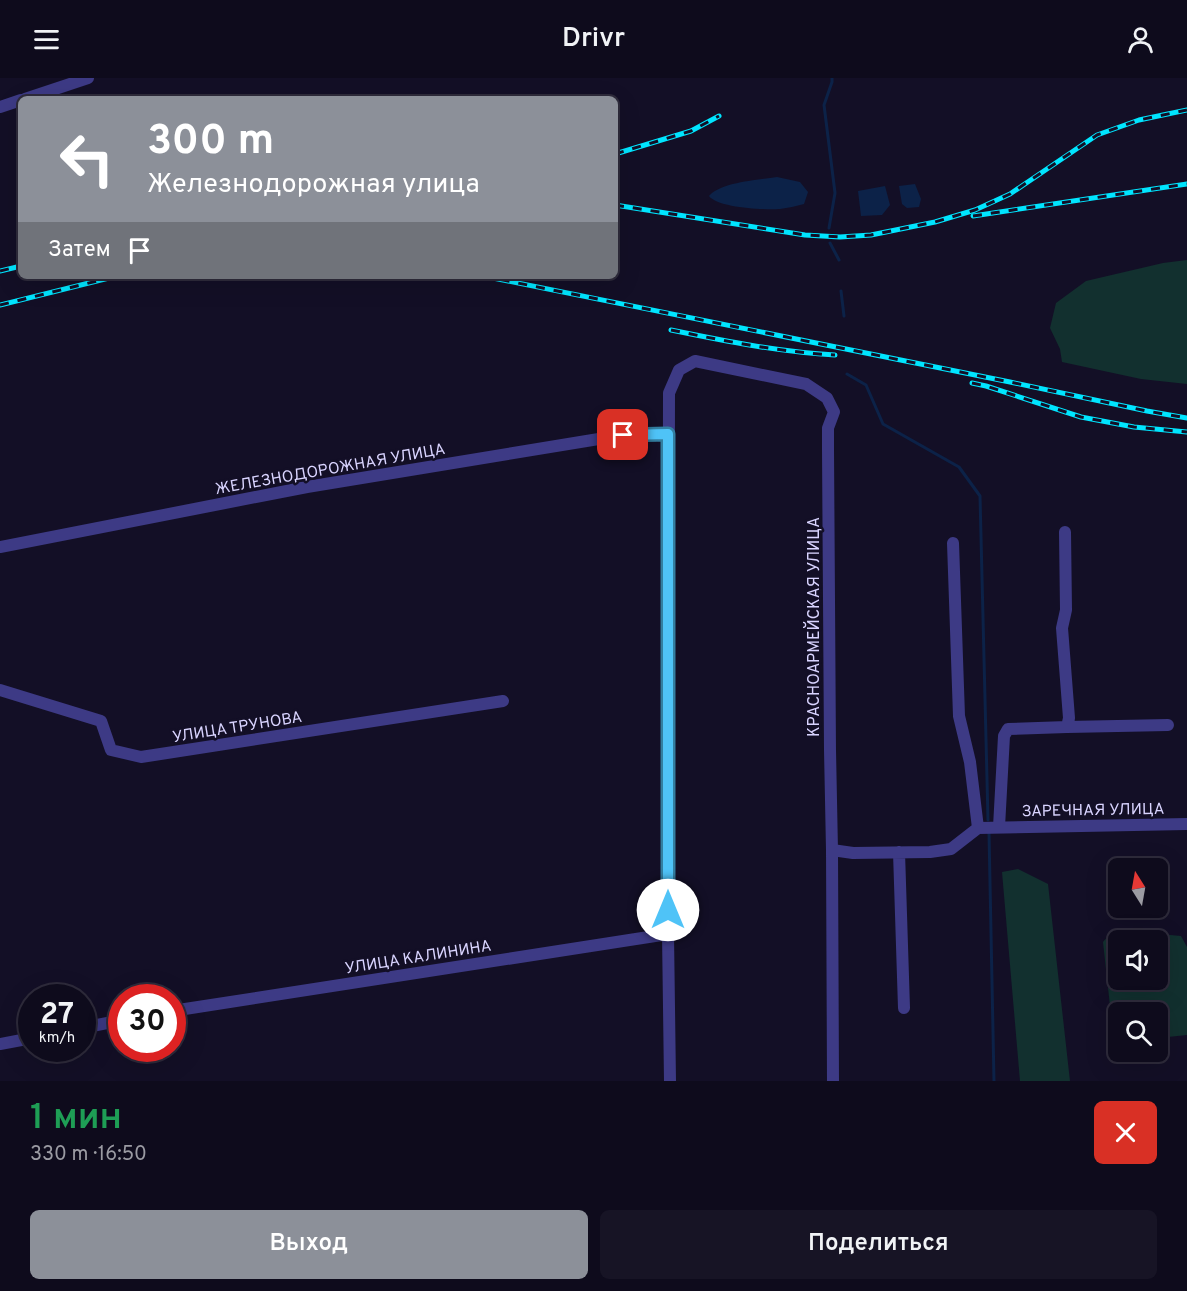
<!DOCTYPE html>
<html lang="ru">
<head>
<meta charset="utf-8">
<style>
  :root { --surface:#0e0b1c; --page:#171425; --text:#f1f3f6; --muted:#9b9ba3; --line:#2e2b3b; --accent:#8c9099 }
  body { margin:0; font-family:Overpass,sans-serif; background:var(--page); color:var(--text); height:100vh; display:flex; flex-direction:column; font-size:22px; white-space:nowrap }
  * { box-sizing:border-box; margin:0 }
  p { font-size:20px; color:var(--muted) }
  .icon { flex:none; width:33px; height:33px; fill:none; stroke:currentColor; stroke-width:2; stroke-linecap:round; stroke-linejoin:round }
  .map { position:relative; height:1003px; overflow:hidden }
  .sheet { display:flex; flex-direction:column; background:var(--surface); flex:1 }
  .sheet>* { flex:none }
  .banner { position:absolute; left:18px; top:18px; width:600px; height:183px; border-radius:9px; box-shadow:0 6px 24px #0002,0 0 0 2px var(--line); background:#8c9099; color:#fff; overflow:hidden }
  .needle { width:39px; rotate:349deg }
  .tools { position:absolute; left:1108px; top:780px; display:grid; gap:12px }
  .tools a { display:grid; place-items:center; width:60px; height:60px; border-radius:9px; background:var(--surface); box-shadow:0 6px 24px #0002,0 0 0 2px var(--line); font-size:30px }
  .speed { position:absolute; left:18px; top:906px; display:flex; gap:12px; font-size:30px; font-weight:700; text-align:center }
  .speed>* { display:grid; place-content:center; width:78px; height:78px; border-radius:50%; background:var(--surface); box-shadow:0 6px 24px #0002,0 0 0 2px var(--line); line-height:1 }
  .speed small { font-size:15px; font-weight:400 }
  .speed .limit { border:9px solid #d22; background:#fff; color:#111 }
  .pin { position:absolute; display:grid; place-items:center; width:51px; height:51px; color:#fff; margin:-26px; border-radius:12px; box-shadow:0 3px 9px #0006 }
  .me { position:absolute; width:66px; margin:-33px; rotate:0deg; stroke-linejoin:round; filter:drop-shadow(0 0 4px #0008) }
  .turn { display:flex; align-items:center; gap:21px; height:126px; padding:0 30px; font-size:27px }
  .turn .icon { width:78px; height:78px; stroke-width:2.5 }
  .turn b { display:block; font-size:42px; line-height:51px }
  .then { display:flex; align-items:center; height:57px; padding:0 30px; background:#0003; gap:12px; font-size:22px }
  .round { display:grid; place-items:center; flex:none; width:63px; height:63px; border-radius:9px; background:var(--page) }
  .overview { display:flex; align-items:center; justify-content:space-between; height:102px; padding:0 30px }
  h1 { font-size:36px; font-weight:600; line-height:45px; color:#1e9e55 }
  .button { display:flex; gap:12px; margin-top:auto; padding:12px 30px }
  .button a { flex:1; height:69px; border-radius:9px; background:var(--accent); color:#fff; font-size:24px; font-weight:600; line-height:69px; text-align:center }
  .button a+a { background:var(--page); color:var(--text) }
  header { display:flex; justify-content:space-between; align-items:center; height:78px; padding:0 30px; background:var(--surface); font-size:27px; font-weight:600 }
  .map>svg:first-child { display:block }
  .green { fill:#12302f; fill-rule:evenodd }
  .water { fill:#0c2248 }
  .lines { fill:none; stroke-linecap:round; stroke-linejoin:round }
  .stream { stroke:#0c2248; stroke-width:3 }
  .minor { stroke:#3d3a85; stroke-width:12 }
  .rail-casing { stroke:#00e5ff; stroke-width:5 }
  .rail { stroke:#130f26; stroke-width:3; stroke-dasharray:9; stroke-linecap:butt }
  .route-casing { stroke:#337fa1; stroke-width:15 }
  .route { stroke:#4fc3f7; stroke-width:10 }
  .labels { text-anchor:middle; stroke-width:5; stroke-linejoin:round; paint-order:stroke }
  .street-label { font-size:16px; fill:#d9d4ff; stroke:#130f26 }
</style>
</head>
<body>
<header><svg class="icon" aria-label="menu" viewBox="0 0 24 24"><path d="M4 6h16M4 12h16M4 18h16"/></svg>Drivr<svg class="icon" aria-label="person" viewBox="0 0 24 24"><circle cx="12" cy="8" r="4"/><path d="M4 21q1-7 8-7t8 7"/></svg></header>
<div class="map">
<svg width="1187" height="1003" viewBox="0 0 1187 1003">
  <rect width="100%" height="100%" fill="#130f26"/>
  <path class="green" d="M1187,182V306L1141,301L1062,284L1060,271L1050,250L1056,225L1086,203L1163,185Z
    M1018,791L1048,806L1070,1003H1020L1002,794Z
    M1138,854L1181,858L1187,869V957L1158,960V934H1119V962L1113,955L1103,864L1109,857ZM1119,862H1158V902H1119Z"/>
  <path class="water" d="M777,99L800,104L808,114L804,126C796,128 788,130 780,131C765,132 718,130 709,118C721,104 759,102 777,99Z
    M915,106L921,121L919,129L907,130L902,126L899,108Z
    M885,108L890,127L882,137L861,138L858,113Z"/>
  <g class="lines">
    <path class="stream" d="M829,150L835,115L824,27L832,4V0
      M830,165L839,182
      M841,213L844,238
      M847,296L866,307L883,346L959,389L980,418L988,742
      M989,755L994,1003"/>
    <path class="minor" d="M25,21L88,0
      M0,29L21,22
      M953,465L959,638L970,684L978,750
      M0,469L307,409L623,357L668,356
      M0,612L101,643L111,672L141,679L503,623
      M1067,649L1168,647
      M999,749L1004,658L1008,651L1067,649L1069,640L1062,550L1066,532L1065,454
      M832,772L853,775L930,774L951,771L978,750L1187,746
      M899,774L904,930
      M172,933L668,856
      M82,950L122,942
      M0,966L32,960
      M670,1003L668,856L669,315L679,292L695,283L806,306L827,320L834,334L828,350V371L830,672L832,772L833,1003"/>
    <g class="rail-casing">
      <path id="rail" d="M615,76L691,53L719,38
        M615,127L805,157L840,159L871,157L935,144L975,132L1010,116L1097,57L1139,42L1187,32
        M973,138L1187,106
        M0,193L21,188
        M483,198L1010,304L1147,333L1187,340
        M0,227L117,198
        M671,252C725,263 779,274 835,277
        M972,305L986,308L1081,339L1134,349L1187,354"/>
    </g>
    <use href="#rail" class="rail"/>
  </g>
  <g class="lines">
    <g class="route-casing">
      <path id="route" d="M623,357L668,356V832"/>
    </g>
    <use href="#route" class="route"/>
  </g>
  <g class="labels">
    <g class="street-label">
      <text transform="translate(330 390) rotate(-10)" y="6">ЖЕЛЕЗНОДОРОЖНАЯ УЛИЦА</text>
      <text transform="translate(813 549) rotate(-90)" y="6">КРАСНОАРМЕЙСКАЯ УЛИЦА</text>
      <text transform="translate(237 648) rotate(-9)" y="6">УЛИЦА ТРУНОВА</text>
      <text transform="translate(1093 731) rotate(-1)" y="6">ЗАРЕЧНАЯ УЛИЦА</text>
      <text transform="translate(418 878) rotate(-9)" y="6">УЛИЦА КАЛИНИНА</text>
    </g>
  </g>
</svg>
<div class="tools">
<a><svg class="needle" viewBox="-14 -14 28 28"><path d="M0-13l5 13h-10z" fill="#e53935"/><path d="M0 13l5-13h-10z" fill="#9b9ba3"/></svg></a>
<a><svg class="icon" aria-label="sound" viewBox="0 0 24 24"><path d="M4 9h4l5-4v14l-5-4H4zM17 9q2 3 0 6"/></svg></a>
<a><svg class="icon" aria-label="search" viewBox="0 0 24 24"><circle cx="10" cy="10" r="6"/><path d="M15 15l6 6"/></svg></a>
</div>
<div class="speed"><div>27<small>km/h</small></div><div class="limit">30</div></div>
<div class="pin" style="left:623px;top:357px;background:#d93025"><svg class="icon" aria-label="arrive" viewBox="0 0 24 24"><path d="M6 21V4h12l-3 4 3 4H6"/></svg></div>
<svg class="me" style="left:668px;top:832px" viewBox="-20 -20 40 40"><circle r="19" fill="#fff"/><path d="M0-13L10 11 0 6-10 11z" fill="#4fc3f7"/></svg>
<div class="banner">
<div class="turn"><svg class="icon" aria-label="left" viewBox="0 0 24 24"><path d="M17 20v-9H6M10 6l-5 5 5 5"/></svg><div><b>300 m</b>Железнодорожная улица</div></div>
<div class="then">Затем<svg class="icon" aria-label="arrive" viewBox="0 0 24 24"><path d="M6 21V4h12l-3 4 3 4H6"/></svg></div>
</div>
</div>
<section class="sheet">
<div class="overview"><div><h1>1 мин</h1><p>330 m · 16:50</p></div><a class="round" style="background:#d93025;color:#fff"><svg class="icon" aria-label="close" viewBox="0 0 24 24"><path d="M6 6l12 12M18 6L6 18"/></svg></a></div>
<div class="button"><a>Выход</a><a>Поделиться</a></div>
</section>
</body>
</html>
